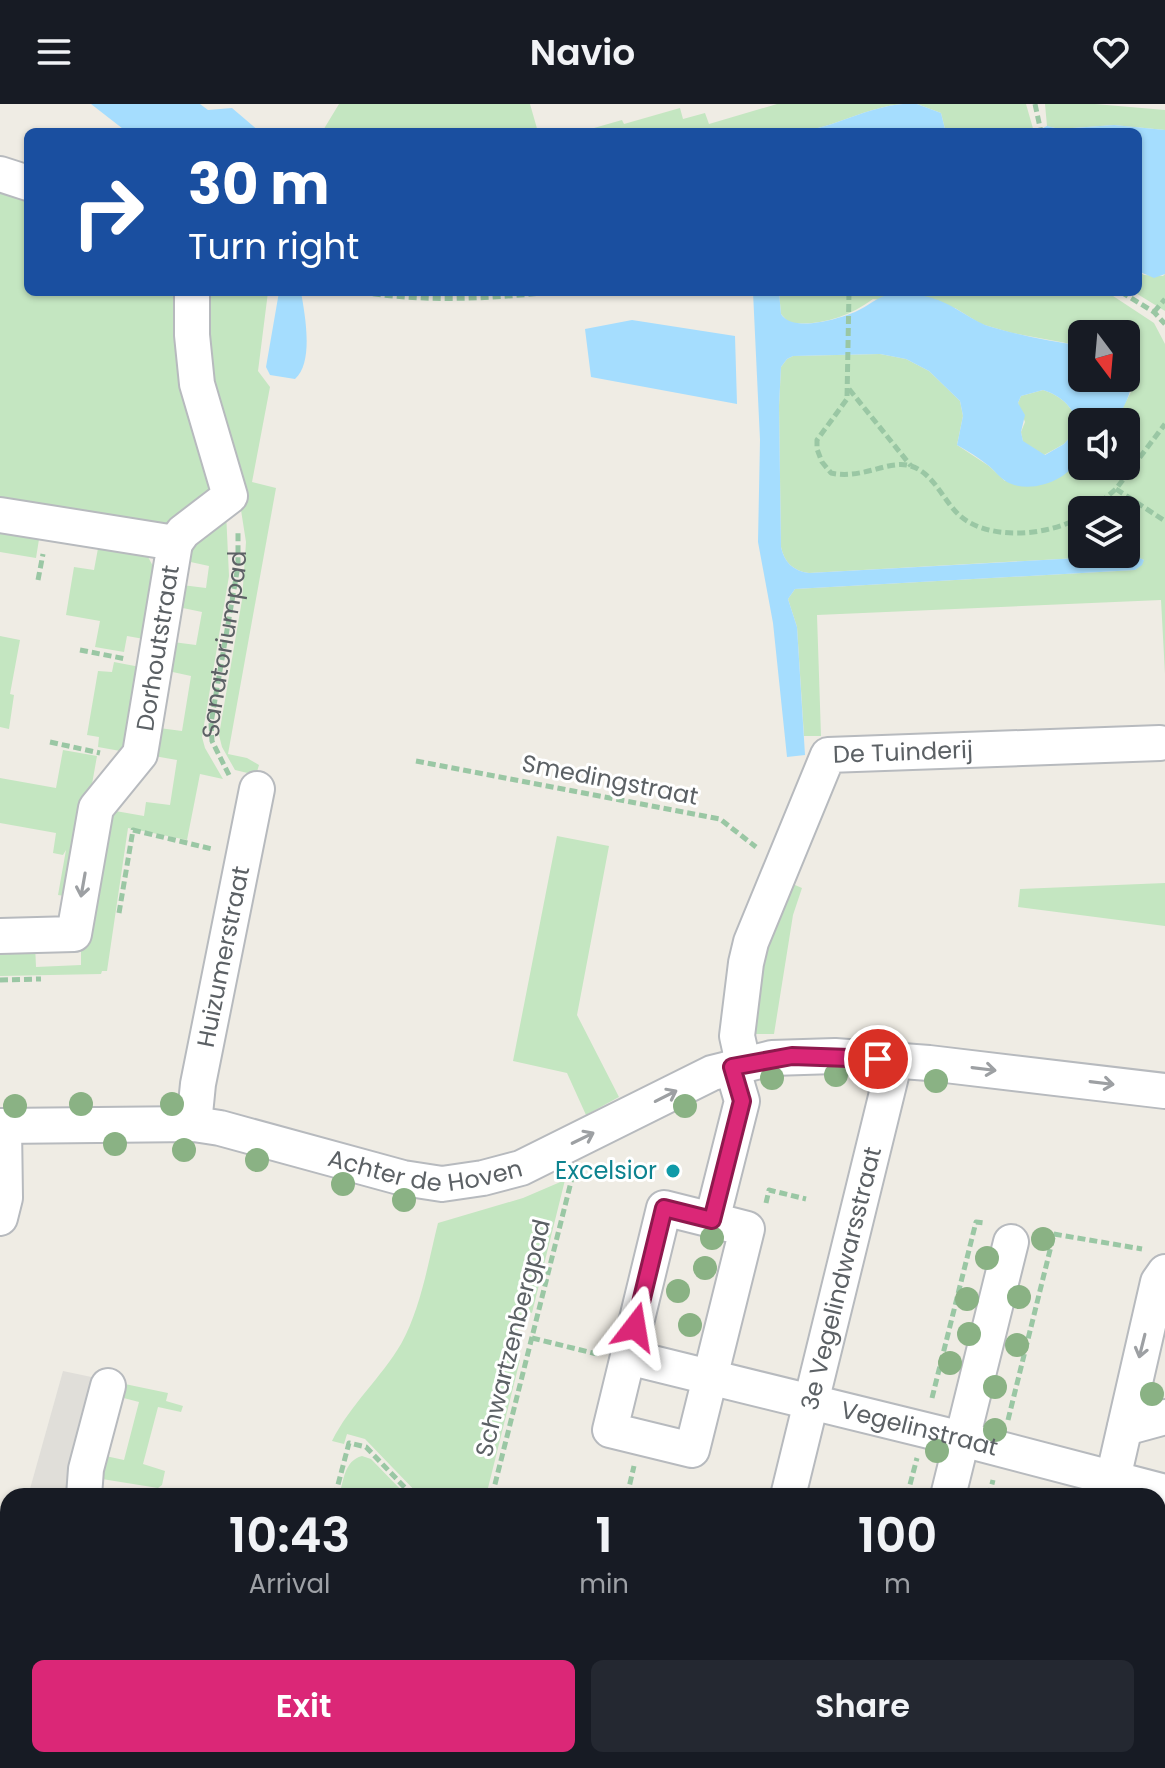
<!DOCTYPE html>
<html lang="en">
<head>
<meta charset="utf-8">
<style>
  :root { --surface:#171b24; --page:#242831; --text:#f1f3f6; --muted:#9ea1a6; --accent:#db2777 }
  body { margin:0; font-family:Poppins,sans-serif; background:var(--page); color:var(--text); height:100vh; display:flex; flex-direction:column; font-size:30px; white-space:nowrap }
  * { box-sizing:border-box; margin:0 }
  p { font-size:26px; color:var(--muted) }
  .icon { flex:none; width:44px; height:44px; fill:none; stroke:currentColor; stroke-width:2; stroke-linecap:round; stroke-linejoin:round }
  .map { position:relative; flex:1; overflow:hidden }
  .drawer { position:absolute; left:0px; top:1384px; width:1166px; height:280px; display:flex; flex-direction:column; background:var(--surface); border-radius:24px 24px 0 0; box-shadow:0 2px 6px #0004 }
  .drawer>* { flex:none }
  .top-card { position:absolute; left:24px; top:24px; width:1118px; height:168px; border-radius:12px; box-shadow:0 2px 6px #0004; background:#1a4fa0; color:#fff; overflow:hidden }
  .needle { width:52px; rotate:164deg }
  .controls { position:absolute; left:1068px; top:216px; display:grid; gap:16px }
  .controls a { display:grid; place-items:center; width:72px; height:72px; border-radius:12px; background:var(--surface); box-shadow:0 2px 6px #0004; font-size:40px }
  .pin { position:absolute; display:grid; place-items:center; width:68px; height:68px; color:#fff; margin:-34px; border:4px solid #fff; border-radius:50%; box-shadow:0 2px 8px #0007 }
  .me { position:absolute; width:88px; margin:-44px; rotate:14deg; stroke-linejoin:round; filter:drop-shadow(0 0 6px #0008) }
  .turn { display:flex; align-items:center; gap:28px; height:168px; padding:0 32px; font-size:36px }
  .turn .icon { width:104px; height:104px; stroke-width:2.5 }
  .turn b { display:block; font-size:56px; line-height:68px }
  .eta { display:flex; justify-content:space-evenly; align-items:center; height:136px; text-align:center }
  .eta b { font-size:48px; font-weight:600; line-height:56px }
  .button { display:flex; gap:16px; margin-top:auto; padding:16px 32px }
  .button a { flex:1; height:92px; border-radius:12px; background:var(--accent); color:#fff; font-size:32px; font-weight:600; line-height:92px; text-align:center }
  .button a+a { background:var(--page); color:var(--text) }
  header { display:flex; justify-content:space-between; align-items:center; height:104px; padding:0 32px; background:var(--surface); font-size:36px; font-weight:600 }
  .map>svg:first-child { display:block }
  .industrial { fill:#e0ded9 }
  .green { fill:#c4e6c1; fill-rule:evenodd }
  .water { fill:#a5ddfe; fill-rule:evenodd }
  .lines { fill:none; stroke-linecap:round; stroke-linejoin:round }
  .minor-casing { stroke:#b7babe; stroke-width:38 }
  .path { stroke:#9ac7a4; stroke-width:5; stroke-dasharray:8 4; stroke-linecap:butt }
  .minor { stroke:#fff; stroke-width:34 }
  .tree { fill:#8ab284 }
  .oneway { stroke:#9da0a3 }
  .route-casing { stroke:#8e194d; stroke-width:20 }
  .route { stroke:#db2777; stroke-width:14 }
  .culture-dot { fill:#0f9aa8; stroke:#fff; stroke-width:3 }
  .labels { text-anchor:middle; stroke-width:6; stroke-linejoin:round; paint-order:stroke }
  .street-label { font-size:24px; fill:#5c6165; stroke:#fff }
  .culture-label { font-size:24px; fill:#0d838f; stroke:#fff; text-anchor:end }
</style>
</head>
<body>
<header><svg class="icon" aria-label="menu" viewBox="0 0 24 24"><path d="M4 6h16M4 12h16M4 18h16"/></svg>Navio<svg class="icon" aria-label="heart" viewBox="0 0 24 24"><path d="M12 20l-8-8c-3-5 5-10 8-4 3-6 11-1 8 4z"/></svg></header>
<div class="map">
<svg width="1165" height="1664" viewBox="0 0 1165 1664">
  <rect width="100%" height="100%" fill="#efece4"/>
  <path class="industrial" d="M63,1267L101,1275L68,1392H28Z"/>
  <path class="green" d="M339,0H530L538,28H322Z
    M777,0H903C867,3 835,23 799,28H580L622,16L624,20L680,4L683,15L705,9L709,20Z
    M917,0H1026L1034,28L945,25L941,9Z
    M1045,0H1095L1165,6V26L1114,21L1059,25L1047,22Z
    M0,78L28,88V188H184L218,379L169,425L0,398Z
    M1138,167L1144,171L1163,172L1165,170V207L1134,188H1138Z
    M200,188H268L258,267L270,283L252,378L276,384L228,650L247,654L259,661L256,671L235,666L222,643L219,631L242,496L246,438L238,387L220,333Z
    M779,188H1107L1154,219L1165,240V570L1161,496L817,511L821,632H804L797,523L788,495L795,485L1135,466L1144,456L1132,451L809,469C793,467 784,458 781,443L779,302L781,263L787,255L793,252L880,250L906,255L929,267L960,297L963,312L957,341L989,362L1005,377L1075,359L1082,348V362H1126V318H1115L1132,286V268L1126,259V230H1082V242L1012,229L981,220L955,204L873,195C849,213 819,222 789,219L781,210ZM1082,406H1126V450H1082Z
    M1043,286C1062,292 1075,304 1078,324L1064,340L1044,351L1023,338L1021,328L1025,318L1018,299L1021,292Z
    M226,408L229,472L202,633L205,644L223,675L200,670L187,736L128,724L107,867H102L101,870L0,872V840H35L36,863L81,861V838L104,705L144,712L146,698L170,701L177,656L154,652L159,624L182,627L191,572L168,567L173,538L196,541L202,508L178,503L182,481L206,484L209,462L186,457L189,440Z
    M0,423L40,429L36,454L0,448Z
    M99,439L147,451L155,466L144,535L127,532L124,548L95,543L100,517L66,511L74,463L94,466Z
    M0,532L20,536L10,590L14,591L9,625L0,623Z
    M114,558L140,563L126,648L98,643L99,633L87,631L98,567L112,568Z
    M63,646L97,652L72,793L58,791L66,746L63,751L53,749L56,729L0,719V674L56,684Z
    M557,732L609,742L577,911L619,993L586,1011L567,969L513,957Z
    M788,778L802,784L793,811L774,930H748L759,853Z
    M1165,779V822L1018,803L1020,785Z
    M565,1076L532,1209L522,1207L511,1252L520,1256L486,1392H420L365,1335L347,1330L344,1340L332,1337C350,1301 381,1274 401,1240C421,1204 428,1159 438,1119L523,1094Z
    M120,1279L168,1289L166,1297L183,1302L181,1308L158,1303L143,1360L165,1367L162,1381L158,1384L102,1375L101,1351L124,1356L139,1298L116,1292Z
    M362,1352L371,1355L407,1392H339C344,1376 344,1357 362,1352Z"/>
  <path class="water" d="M91,0H200L208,6L232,4L260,28H127Z
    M903,0H917L941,9L945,25L1031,28H799C835,23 867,3 903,0Z
    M1114,21L1165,26V170L1154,174L1138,167V28H1035L1047,22L1059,25Z
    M279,188H301C305,211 314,258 295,275L270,271L266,263Z
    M753,188H779L781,210C793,229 838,215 855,208C869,202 877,192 893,190C916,188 939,194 958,206C967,211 976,217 985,221C1016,231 1050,237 1082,242V274H1126V259C1139,280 1126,298 1116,317L1082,318C1082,327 1084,341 1081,349C1072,376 1031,391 1007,378C1000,374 995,367 989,362C979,354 968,347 957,341L963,312L960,297L929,267L906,255L880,250L793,252L787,255L781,263L779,302L781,443C784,458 793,467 809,469L1133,451L1144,456L1142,461L1135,466L795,485L788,495L797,523L805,651L787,653L773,519L758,438L760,336ZM1043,286C1062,292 1075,304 1078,324L1064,340L1045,351L1023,337L1021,328L1025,311L1018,299L1021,292Z
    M632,216L735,232L737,300L591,273L585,225Z"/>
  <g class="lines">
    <g class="minor-casing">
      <g id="minor">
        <path d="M0,70L28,79"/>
        <path d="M0,411L175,439L140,650L96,704L74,830L0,832"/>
        <path d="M175,439L183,428L230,392L197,280L192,231V188"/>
        <path id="s2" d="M743,959L737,932L746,859L751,838L828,651L1160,639"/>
        <path id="s3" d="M194,1020L198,980L257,685"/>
        <path id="s4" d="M0,1022L194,1020L220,1024L403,1074L442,1080L483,1074L521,1064L712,969L772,954L835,952L929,959L1165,987"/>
        <path d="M0,1114L5,1094L4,1022"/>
        <path d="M712,1116L664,1104L610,1326L692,1346L747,1125L712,1116L742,997L732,963"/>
        <path id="s5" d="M628,1253L962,1335L1165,1388"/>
        <path d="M1125,1324L1165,1313"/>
        <path d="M84,1392L86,1365L108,1282"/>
        <path id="s6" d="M788,1392L895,956"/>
        <path d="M948,1392L1011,1138"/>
        <path d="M1109,1392L1158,1178L1165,1168"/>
        <path d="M0,1496L8,1498"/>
        <path d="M1158,1607L1165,1608"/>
        <path d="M610,1656L640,1664"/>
        <path d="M53,1664L55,1656"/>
        <path d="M411,1664L413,1656"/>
        <path d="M722,1664L724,1656"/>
      </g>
    </g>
    <g class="path">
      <path d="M1035,0L1041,28"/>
      <path d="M361,188C425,198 486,195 551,188"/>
      <path d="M849,188L847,295L817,336V345L822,358L831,369C862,376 889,355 911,362C933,369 942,394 958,410C987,438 1050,432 1082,412"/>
      <path d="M1121,188L1154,208L1165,220"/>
      <path d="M1154,208L1165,195"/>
      <path d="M849,285L911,362"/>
      <path d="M1116,385L1165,417"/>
      <path d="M1091,406L1116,385L1165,320"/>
      <path d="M38,476L43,450"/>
      <path d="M80,546L126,555"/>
      <path d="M50,638L100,649"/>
      <path d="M416,657L720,715L756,743"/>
      <path id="s1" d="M229,671L212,637L211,619L238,462V428"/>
      <path d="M119,809L133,726L212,745"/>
      <path d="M0,876L41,875"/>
      <path d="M766,1099L769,1086L806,1095"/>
      <path d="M1042,1128L1142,1145"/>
      <path d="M532,1234L597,1250"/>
      <path d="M932,1294L976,1118L984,1119"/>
      <path d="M1008,1316L1054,1130"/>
      <path d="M335,1392L349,1339L366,1343L413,1392"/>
      <path d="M492,1392L572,1074"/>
      <path d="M627,1392L634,1362"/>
      <path d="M907,1392L917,1354"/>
      <path d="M989,1392L993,1376"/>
    </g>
    <use href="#minor" class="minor"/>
  </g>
  <g class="tree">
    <circle cx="836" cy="971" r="12"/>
    <circle cx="772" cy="974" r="12"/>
    <circle cx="936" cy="977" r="12"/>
    <circle cx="81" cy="1000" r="12"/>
    <circle cx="172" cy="1000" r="12"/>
    <circle cx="15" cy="1002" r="12"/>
    <circle cx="685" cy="1002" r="12"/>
    <circle cx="115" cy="1040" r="12"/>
    <circle cx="184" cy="1046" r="12"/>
    <circle cx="257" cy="1056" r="12"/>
    <circle cx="343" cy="1080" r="12"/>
    <circle cx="404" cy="1096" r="12"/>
    <circle cx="712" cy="1134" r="12"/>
    <circle cx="1043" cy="1135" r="12"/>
    <circle cx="987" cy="1154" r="12"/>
    <circle cx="705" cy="1164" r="12"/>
    <circle cx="678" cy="1187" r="12"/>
    <circle cx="1019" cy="1193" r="12"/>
    <circle cx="967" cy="1195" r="12"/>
    <circle cx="690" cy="1221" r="12"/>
    <circle cx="969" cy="1230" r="12"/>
    <circle cx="1017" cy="1241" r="12"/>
    <circle cx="950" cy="1259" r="12"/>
    <circle cx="995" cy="1283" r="12"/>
    <circle cx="1152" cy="1290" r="12"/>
    <circle cx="995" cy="1326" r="12"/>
    <circle cx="937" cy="1347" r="12"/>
  </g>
  <defs><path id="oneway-shaft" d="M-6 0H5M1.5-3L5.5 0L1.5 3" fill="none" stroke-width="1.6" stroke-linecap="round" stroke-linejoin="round" transform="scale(2)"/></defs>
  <g class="oneway">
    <use href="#oneway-shaft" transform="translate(83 781) rotate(100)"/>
    <use href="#oneway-shaft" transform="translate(984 965) rotate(7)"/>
    <use href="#oneway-shaft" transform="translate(1102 979) rotate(7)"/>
    <use href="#oneway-shaft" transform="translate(666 992) rotate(-27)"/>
    <use href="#oneway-shaft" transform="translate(583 1034) rotate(-26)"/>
    <use href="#oneway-shaft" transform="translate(1142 1242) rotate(104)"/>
  </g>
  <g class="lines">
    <g class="route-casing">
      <path id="route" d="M635,1223L664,1104L712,1116L742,997L732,963L792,952L878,955"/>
    </g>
    <use href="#route" class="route"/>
  </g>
  <circle class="culture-dot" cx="673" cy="1067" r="8"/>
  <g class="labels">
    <g class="street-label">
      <text dy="8" stroke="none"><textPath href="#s1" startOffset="136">Sanatoriumpad</textPath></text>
      <text transform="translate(158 544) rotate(-81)" y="8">Dorhoutstraat</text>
      <text dy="8" stroke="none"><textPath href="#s2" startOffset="400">De Tuinderij</textPath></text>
      <text transform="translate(610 676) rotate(11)" y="8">Smedingstraat</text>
      <text dy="8" stroke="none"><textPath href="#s3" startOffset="170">Huizumerstraat</textPath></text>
      <text dy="8" stroke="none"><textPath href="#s4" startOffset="432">Achter de Hoven</textPath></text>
      <text dy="8" stroke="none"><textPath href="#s6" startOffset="224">3e Vegelindwarsstraat</textPath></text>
      <text transform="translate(513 1234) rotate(-76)" y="8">Schwartzenbergpad</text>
      <text dy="8" stroke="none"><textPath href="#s5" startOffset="300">Vegelinstraat</textPath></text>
    </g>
    <g class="culture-label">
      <text x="657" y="1075">Excelsior</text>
    </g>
  </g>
</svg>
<div class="controls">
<a><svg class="needle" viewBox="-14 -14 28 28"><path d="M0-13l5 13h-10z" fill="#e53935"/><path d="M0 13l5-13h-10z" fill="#9ea1a6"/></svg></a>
<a><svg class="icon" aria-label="sound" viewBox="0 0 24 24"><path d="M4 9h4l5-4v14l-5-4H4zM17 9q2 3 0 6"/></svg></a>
<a><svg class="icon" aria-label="layers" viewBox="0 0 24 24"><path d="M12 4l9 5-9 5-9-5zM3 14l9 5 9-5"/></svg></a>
</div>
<div class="pin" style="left:878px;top:955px;background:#d93025"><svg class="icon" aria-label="arrive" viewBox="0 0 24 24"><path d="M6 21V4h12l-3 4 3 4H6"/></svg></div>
<svg class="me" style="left:635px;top:1223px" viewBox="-20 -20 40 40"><path d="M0-17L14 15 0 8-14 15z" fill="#db2777" stroke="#fff" stroke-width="4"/></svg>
<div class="top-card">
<div class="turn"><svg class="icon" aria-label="right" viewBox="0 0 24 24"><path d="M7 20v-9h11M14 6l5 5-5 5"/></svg><div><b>30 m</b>Turn right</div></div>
</div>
<section class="drawer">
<div class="eta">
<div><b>10:43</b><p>Arrival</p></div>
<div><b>1</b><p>min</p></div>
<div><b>100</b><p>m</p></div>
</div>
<div class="button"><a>Exit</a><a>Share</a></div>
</section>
</div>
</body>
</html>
